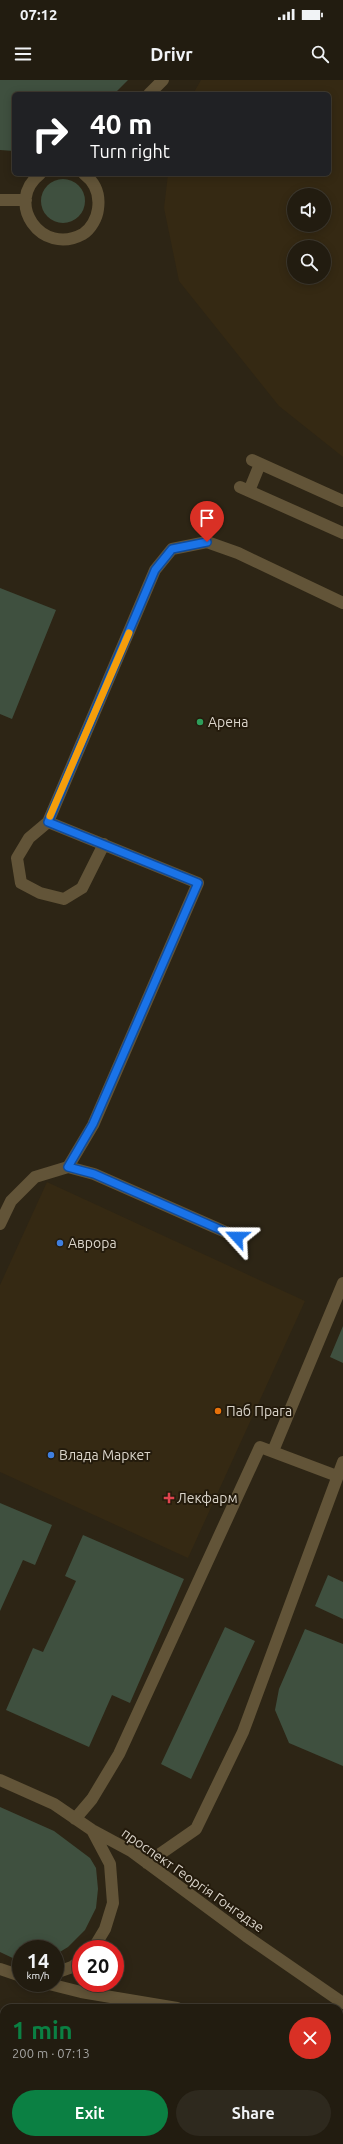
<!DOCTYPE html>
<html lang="en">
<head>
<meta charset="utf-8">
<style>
  :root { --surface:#221c10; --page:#2e291e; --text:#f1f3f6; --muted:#a2a19f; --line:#3f3a30; --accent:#0b8043 }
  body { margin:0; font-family:Ubuntu,sans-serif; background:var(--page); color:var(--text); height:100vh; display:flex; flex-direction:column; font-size:15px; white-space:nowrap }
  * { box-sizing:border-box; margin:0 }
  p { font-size:13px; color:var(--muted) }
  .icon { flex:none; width:22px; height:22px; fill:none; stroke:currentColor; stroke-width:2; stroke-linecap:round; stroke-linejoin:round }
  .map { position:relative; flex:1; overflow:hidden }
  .drawer { position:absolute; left:0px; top:1924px; width:343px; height:140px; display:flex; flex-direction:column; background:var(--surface); border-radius:12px 12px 0 0; box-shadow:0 2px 10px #0003,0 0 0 1px var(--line) }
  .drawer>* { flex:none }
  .guide { position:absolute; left:12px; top:12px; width:319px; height:84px; border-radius:6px; box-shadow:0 2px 10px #0003,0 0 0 1px var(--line); background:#202124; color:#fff; overflow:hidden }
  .fabs { position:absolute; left:287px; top:108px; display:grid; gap:8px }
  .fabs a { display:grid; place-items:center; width:44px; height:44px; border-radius:50%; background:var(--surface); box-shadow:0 2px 10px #0003,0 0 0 1px var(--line); font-size:20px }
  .speed { position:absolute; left:12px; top:1860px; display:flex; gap:8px; font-size:20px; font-weight:700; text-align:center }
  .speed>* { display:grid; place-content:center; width:52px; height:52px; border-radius:50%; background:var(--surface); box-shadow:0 2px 10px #0003,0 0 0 1px var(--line); line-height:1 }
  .speed small { font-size:10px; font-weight:400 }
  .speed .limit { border:6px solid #d22; background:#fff; color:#111 }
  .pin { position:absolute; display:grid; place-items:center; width:34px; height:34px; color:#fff; margin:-41px -17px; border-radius:50% 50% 50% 0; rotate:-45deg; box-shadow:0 0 4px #0007 }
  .pin .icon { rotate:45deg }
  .me { position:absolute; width:44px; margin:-22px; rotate:294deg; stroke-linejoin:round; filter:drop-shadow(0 0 3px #0008) }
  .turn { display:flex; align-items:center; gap:14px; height:84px; padding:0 12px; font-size:18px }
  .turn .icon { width:52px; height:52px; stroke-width:2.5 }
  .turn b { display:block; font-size:28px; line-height:34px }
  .round { display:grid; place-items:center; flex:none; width:42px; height:42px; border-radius:21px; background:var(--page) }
  .overview { display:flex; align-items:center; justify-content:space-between; height:68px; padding:0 12px }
  h1 { font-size:24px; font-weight:700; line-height:30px; color:var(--accent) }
  .action { display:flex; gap:8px; margin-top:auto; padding:8px 12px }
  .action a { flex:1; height:46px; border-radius:24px; background:var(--accent); color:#fff; font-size:16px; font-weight:700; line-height:46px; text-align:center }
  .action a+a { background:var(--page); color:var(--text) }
  .status { display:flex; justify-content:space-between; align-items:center; height:28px; padding:0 20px; background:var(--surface); direction:ltr }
  .status svg { height:11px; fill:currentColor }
  header { display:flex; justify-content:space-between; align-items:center; height:52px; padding:0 12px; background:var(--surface); font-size:18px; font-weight:700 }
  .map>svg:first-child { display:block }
  .built { fill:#352913; fill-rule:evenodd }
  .green { fill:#3f503f }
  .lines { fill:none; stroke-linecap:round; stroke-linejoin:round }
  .minor { stroke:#625438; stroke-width:12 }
  .route-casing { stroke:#114b97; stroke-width:10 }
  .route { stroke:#1a73e8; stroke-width:7 }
  .slow { stroke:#f59e0b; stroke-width:7 }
  .leisure-dot { fill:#2e9e5b; stroke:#241b0c; stroke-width:1.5 }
  .shop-dot { fill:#3f7fe0; stroke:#241b0c; stroke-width:1.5 }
  .food-dot { fill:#e8710a; stroke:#241b0c; stroke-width:1.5 }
  .health-dot { fill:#e0444e; stroke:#241b0c; stroke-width:1.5 }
  .labels { text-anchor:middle; stroke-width:4; stroke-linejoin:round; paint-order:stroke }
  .poi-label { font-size:14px; fill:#dbd5cb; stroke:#241b0c; text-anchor:start }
  .street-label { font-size:14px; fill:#dbd5cb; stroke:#241b0c }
</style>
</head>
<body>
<div class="status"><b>07:12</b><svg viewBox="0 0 49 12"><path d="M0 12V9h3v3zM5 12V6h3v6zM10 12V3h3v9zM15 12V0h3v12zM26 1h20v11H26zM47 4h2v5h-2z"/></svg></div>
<header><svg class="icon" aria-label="menu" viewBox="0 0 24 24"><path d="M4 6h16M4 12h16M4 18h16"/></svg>Drivr<svg class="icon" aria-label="search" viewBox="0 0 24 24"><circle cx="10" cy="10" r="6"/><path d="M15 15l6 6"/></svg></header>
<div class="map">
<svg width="343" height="2064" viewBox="0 0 343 2064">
  <rect width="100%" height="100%" fill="#2d2515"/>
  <path class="built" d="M201,0H343V377L279,326L179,201L164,128L168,94H329V14H193ZM294,115H324V145H294ZM294,167H324V197H294Z
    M47,1102L305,1221L188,1478L0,1392V1205Z"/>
  <path class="green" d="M0,0H128L114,14H14V71L0,70Z
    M41 121a22 22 0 1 1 44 0a22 22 0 1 1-44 0Z
    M0,508L56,530L12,639L0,634Z
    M343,1246V1283L330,1277Z
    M0,1423L52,1445L35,1485L23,1480L0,1531Z
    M83,1455L184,1499L130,1623L112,1615L89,1667L6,1630L33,1568L43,1572L76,1501L65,1496Z
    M328,1495L343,1502V1539L315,1526Z
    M225,1547L255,1561L191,1699L161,1684Z
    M305,1549L343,1564V1686L289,1663L275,1630L279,1609Z
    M0,1727L54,1751L90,1778L96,1788L98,1809L96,1828L85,1850L68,1867L55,1875V1869H21V1882L0,1872Z"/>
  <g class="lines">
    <path class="minor" d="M149,14L163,0
      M40,94C4,122 41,177 83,154C91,149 97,138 98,129C100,115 96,103 84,94
      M0,120H26
      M252,380L343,421
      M240,407L343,453
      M249,411L260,384
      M48,742L29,758L17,778L21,803L40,813L64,819L82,808L104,764
      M68,1087L93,1045L198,803L48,742L155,490L172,469L207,462L238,473L343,523
      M0,1144L11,1121L35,1097L68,1087L94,1094L237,1157
      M273,1371L343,1203
      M0,1700L54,1724L92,1750L131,1771L246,1856L343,1923
      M75,1739L92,1719L119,1674L260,1367L337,1396
      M92,1750L110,1784L113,1823L105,1849L93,1869
      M147,1783L196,1749L243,1652L343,1382
      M0,1889L21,1896
      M55,1893L72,1887L81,1880
      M45,1903L81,1912L177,1928
      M339,1958H343"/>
  </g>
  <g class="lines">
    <g class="route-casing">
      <path id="route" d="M207,462L172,469L155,490L48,742L198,803L93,1044L68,1087L94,1094L237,1157"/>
    </g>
    <use href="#route" class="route"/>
    <path class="slow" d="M50,736L129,553"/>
  </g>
  <circle class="leisure-dot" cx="200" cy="642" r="4"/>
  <g class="shop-dot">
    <circle cx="60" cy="1163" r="4"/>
    <circle cx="51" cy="1375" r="4"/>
  </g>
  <circle class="food-dot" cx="218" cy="1331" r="4"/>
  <path class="health-dot" d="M167 1412h4v4h4v4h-4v4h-4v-4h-4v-4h4z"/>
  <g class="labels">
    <g class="poi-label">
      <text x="208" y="647">Арена</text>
      <text x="68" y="1168">Аврора</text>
      <text x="226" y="1336">Паб Прага</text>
      <text x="59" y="1380">Влада Маркет</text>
      <text x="177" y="1423">Лекфарм</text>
    </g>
    <g class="street-label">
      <text transform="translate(193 1800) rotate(35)" y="5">проспект Георгія Гонгадзе</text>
    </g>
  </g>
</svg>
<div class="fabs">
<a><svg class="icon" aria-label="sound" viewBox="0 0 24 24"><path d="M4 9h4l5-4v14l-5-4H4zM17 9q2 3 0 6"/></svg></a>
<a><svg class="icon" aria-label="search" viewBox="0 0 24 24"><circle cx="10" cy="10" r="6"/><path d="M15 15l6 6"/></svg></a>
</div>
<div class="speed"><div>14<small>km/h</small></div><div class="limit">20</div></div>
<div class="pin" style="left:207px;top:462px;background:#d93025"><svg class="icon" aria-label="arrive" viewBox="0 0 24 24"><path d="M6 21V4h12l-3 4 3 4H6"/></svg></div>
<svg class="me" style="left:237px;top:1157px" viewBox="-20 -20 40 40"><path d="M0-17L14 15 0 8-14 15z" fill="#1a73e8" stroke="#fff" stroke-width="4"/></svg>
<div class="guide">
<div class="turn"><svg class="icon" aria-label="right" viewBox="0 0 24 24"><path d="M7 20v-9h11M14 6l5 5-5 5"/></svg><div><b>40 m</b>Turn right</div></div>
</div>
<section class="drawer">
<div class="overview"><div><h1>1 min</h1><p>200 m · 07:13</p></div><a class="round" style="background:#d93025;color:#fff"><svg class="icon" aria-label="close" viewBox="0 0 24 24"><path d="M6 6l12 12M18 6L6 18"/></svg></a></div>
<div class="action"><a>Exit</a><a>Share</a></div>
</section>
</div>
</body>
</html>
